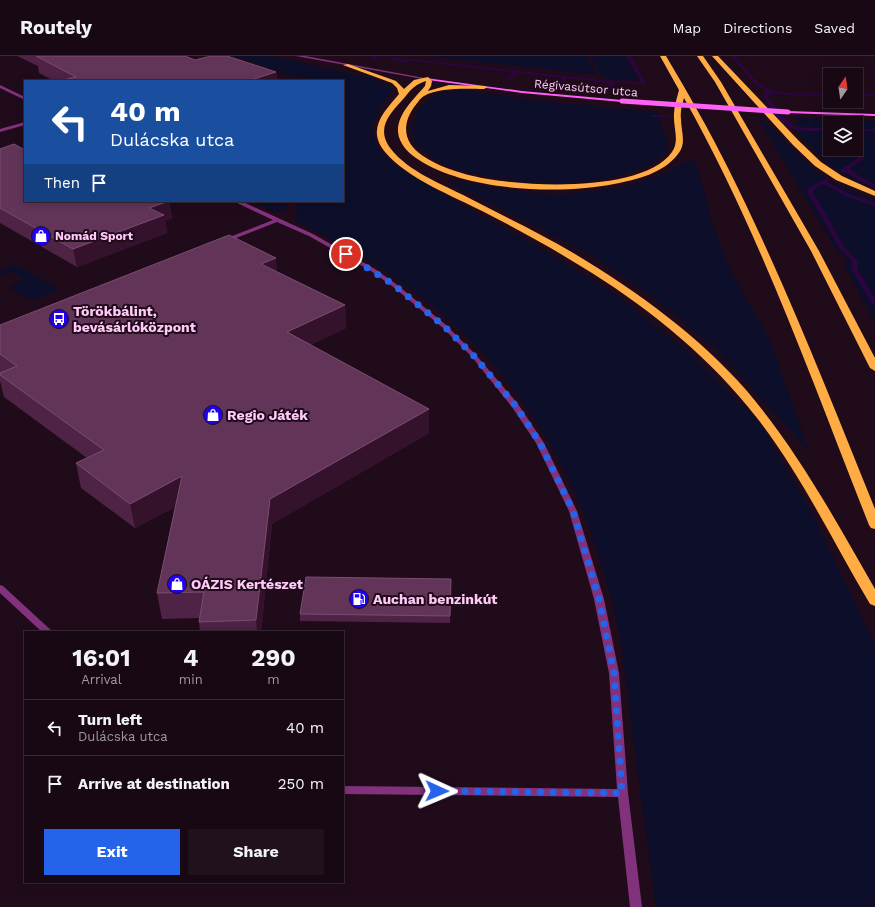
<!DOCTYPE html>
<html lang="en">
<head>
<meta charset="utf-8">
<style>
  :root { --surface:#180814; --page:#21111d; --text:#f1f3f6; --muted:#9f9aa0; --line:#362934; --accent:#2563eb }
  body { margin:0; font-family:"Work Sans",sans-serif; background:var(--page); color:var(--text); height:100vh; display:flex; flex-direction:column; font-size:15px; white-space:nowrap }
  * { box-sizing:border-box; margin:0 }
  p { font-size:13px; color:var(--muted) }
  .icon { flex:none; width:22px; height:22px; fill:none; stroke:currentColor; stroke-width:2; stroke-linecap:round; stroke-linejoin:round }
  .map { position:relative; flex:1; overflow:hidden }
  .details { position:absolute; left:24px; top:575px; width:320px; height:252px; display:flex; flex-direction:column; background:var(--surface); border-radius:0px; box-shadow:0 2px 10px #0003,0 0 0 1px var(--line) }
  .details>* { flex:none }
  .top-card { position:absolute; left:24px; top:24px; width:320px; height:122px; border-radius:0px; box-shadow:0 2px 10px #0003,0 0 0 1px var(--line); background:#1a4fa0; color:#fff; overflow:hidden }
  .needle { width:26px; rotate:13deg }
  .buttons { position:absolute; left:823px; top:12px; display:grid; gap:8px }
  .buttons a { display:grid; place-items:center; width:40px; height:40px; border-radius:0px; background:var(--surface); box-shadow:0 2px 10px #0003,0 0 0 1px var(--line); font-size:20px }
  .pin { position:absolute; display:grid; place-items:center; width:34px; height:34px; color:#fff; margin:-17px; border:2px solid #fff; border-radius:50%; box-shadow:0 1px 4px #0007 }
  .me { position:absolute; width:44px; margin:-22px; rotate:91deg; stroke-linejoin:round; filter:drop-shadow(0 0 3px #0008) }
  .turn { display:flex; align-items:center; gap:14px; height:84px; padding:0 20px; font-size:18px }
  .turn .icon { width:52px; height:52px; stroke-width:2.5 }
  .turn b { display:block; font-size:28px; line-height:34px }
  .then { display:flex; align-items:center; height:38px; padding:0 20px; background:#0003; gap:8px; font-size:15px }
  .eta { display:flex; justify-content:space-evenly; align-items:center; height:68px; text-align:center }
  .eta b { font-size:24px; font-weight:700; line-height:28px }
  .button { display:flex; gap:8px; margin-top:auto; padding:8px 20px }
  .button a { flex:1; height:46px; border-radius:0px; background:var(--accent); color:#fff; font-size:16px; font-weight:700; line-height:46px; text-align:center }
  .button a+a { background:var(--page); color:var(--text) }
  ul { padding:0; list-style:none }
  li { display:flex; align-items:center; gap:12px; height:56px; padding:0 20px; border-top:1px solid var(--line) }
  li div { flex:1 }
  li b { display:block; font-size:15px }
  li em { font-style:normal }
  header { display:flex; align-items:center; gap:24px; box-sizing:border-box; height:56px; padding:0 20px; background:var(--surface); border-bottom:1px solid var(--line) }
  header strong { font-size:19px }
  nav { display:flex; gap:22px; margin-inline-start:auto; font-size:14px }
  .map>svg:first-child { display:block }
  .green { fill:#0d0e2a; fill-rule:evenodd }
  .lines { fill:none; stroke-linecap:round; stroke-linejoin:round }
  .stream { fill:#2b053e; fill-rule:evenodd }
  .street { fill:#82327d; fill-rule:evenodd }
  .secondary { fill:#ff61f6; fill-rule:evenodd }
  .highway { fill:#ffac45; fill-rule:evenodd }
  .secondary-bridge { stroke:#ff61f6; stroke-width:5 }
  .wall { fill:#4f2345 }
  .shaded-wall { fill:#34122c }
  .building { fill:#623558; stroke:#7b4c71 }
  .route { stroke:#2563eb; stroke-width:7; stroke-dasharray:0 12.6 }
  .labels { text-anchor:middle; stroke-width:4; stroke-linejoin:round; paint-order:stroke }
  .far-street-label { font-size:12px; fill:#ffcaf7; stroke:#200b1b }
  .far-poi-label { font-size:12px; font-weight:bold; fill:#ffcaf7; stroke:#200b1b; text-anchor:start }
  .poi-label { font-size:14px; font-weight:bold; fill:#ffcaf7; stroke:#200b1b; text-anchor:start }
</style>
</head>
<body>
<header>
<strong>Routely</strong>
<nav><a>Map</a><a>Directions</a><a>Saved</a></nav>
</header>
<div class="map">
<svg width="875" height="851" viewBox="0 0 875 851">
  <rect width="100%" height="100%" fill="#200b1b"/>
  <path class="green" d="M221,0H273L374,23L388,29L393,35L381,52L372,70L375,89L390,106L446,140L537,190L612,235L692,299L759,366L812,456L875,589V851H656C648,791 639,731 632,671C626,629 622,582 611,541C564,363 466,246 299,167L295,163L297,146L296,145H343V25H319L286,19L243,2Z
    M427,0H587L597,19Z
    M591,0H625L639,24L603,22Z
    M460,34L561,47L658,56L664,77L668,85C667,89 666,95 663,99C656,107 644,111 634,115C588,131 541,129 493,121C480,118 465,117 452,111C438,106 426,97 414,87L412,73L418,54L435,38Z
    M795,62L875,65V133C862,128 850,123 839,115C823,105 809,89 795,75L798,74ZM830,67H856V93H830Z
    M759,64H763L814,114L836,128L875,144V267L844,208L849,206L837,195Z
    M685,105H695L702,126L711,163L729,212L770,284L810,397L716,293L655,243L590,199L450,127L447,123L519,136L557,139L618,132L662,119Z
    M250,145H267L273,147L283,145L286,148V153L284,156H275Z
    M11,210L23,212L59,234L31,245L11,233L13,228L25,223L13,216L0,219V214Z"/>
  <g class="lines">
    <path class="stream" d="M374,0H380L372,4L369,3Z
      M381,0C391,0 402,4 411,3L612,25L641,26L627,0H631L646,27L644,28L614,27L610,35L608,36L606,35L609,27L566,22L562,31H560L558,30L562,22L517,17L509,25L507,24L513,16L411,5L399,7L397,6L400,5Z
      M731,0H735C744,10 753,24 765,31C781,40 812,37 830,37V39C810,40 790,40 771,37L767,40L784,61L796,71L830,72V74C819,75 806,76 795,74C781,70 770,51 763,40L767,35L755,28Z
      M856,38H875V40H856Z
      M845,45H850V46L848,47Z
      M650,59H669L671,60L669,61H652L650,60Z
      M856,73H875V75H856Z
      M856,92L863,101V104L849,113L864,123L875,128V132L860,125L846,116L843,117L840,115L843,112L857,103V101L852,93H856Z
      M827,122L830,124L827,126L852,139L875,146V150L848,141L823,128L813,134V136L845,192L858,205L857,212L875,243V250L872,248L851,212L852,205L840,193L807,136L809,132Z"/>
    <path class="street" d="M296,0H305L430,23L428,24Z
      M0,29L25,41V44L0,32Z
      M25,66V69L0,76V73Z
      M233,145H241L313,178L375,213L396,228L446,269L476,299L518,348L544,387L577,455L604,543L619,617L628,737L642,851H630L618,741L343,738V730L617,733L609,617L594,543L569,455L536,387L512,351L472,301L442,271L392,230L371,215L309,180L277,166L226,186H222V184L273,164Z
      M0,529L3,530L53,576H42L0,537Z"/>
    <path class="secondary" d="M426,22L522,35L622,44L624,45L622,46L522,37L428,24H426Z
      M788,55L875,58V60L786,57V55Z"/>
    <path class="highway" d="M660,0H666C688,37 709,74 729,114C784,224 829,339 875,453V473L871,472L869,469C812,325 760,177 684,42C682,49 680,56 681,63C681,76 687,87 678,98C664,117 636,124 614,128C560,139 466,135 419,104C409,98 399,88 398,76C397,58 414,43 425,30L426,25C416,28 411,33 405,41C392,56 374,71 391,93C409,116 442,128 467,141C503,160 540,177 575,198C638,236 699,280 747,335C798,395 836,465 875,533V550L870,548C833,486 802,420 757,362C712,304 654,256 592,217C557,195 521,175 484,156C453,140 408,123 385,96C366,73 384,56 399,38L397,32L392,27L343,9L348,8L396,25L404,33L414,24L428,21L432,25L431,30L428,35L449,29L486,30V32L484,33C467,33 440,31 424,40C420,42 417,48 414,51C401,70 404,87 423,100C438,110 456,116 473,120C518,131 642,138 672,96C680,85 673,71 674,58C674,50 677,42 679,34Z
      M697,0H703L721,26L819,195L875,302V315L870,312L811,195L715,26Z
      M712,0H718L799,85L821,106L842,120L875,135V140L836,124L815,110L793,89Z"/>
    <path class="secondary-bridge" d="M622,45L788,56"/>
  </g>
  <path class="wall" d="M17,0H185L195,4L276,16L277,25H54L39,17L38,10Z
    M0,93L169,145L172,162L165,165L167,177L77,211L0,167Z
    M277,216L345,249L346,272L310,289L429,353V377L272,468L261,576H200L199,566V562L162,563L157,537L175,451L135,472L81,432L76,407L87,402L4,341L0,325V269Z
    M451,523L450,567L300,565V558Z"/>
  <path class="shaded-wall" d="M276,16L277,25H248Z
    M169,145L172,162L165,165L167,177L77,211L73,193L149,152Z
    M276,202L278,223L261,208Z
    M345,249L346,272L289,299L287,276Z
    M429,353V377L272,468L261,576H257L256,564L270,443Z
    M182,420L186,445L135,472L130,448Z"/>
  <path class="building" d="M36,0H185L195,4L211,0H227L276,16L248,25H71L67,23L76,21Z
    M14,88L25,94V145H169L149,152L164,159L73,193L0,152V93Z
    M229,179L276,202L261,208L345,249L287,276L429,353L270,443L256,564L199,566L204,536L157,537L182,420L130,448L76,407L104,394L0,319V317L17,310L0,298V269Z
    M306,521L451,523L450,560L300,558Z"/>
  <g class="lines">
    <path class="route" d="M346,198L394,229L444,270L474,300L516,350L540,387L573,455L599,543L614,617L622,737L437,735"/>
  </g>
  <defs>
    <g id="shop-disc" transform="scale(1)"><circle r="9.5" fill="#2000f5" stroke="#200b1b"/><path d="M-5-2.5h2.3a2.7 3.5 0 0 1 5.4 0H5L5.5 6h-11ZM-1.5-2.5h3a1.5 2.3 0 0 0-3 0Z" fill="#fff"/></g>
    <g id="bus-disc" transform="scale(1)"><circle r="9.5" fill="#2000f5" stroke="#200b1b"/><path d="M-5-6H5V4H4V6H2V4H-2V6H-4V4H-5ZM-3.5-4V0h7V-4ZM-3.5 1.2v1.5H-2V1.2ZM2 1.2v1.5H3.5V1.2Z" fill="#fff"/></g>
    <g id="fuel-disc" transform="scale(1)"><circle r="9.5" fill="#2000f5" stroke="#200b1b"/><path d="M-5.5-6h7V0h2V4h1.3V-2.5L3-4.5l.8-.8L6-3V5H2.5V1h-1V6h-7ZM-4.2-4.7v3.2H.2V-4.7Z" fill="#fff"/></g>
  </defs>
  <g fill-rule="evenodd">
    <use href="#shop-disc" x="41" y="180"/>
    <use href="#bus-disc" x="59" y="263"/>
    <use href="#shop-disc" x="213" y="359"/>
    <use href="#shop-disc" x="177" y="528"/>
    <use href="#fuel-disc" x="359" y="543"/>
  </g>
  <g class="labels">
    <g class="far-street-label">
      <text transform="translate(586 32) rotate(5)" y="4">Régivasútsor utca</text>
    </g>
    <g class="far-poi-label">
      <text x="55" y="184">Nomád Sport</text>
    </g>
    <g class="poi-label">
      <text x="73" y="260">Törökbálint,<tspan x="73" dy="16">bevásárlóközpont</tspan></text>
      <text x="227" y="364">Regio Játék</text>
      <text x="191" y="533">OÁZIS Kertészet</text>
      <text x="373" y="548">Auchan benzinkút</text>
    </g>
  </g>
</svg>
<div class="buttons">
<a><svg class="needle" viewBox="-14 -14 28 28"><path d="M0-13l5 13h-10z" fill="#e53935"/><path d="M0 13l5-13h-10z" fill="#9f9aa0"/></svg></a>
<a><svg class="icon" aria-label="layers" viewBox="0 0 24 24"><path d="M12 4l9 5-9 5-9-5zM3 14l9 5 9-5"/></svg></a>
</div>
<div class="pin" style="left:346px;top:198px;background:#d93025"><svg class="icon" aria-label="arrive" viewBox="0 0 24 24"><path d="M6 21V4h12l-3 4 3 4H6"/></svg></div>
<svg class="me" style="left:437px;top:735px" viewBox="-20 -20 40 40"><path d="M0-17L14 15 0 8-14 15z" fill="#2563eb" stroke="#fff" stroke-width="4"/></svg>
<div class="top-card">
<div class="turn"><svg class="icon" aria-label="left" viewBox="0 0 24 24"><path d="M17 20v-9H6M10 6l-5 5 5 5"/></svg><div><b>40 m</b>Dulácska utca</div></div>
<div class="then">Then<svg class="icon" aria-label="arrive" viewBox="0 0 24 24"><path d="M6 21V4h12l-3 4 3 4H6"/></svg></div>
</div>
<section class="details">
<div class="eta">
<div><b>16:01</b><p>Arrival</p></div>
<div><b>4</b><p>min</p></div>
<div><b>290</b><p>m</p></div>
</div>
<ul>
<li><svg class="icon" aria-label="left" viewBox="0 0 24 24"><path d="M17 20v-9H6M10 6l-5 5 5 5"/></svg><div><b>Turn left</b><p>Dulácska utca</p></div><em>40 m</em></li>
<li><svg class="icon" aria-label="arrive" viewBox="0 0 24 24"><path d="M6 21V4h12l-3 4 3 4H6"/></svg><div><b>Arrive at destination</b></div><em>250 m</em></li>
</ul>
<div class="button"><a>Exit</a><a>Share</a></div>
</section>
</div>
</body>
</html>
